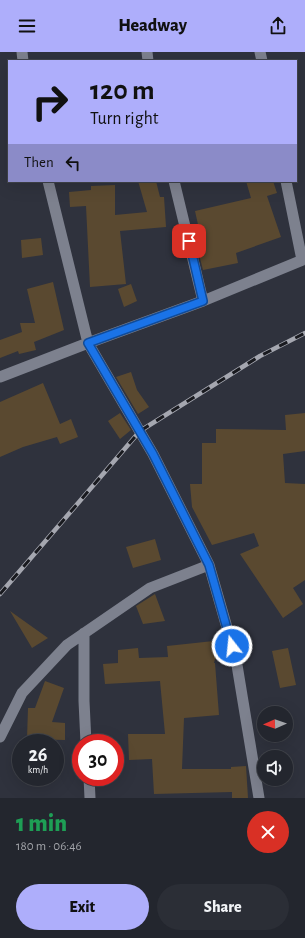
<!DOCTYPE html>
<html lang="en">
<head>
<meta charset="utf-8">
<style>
  :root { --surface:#23262e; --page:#2b2e36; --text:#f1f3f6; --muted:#a3a5aa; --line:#40434a; --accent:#aeaefb }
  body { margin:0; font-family:"Alegreya Sans",sans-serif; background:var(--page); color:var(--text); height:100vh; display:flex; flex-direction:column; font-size:15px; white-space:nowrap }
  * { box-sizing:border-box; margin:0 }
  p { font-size:13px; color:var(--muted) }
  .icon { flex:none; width:22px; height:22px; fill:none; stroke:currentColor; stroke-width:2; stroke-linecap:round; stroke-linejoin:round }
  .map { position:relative; height:746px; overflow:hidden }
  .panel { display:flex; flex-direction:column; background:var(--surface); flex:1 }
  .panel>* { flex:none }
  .guide { position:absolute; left:8px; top:8px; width:289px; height:122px; border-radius:0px; box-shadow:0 4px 16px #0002,0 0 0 1px var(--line); background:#aeaefb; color:#111; overflow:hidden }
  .needle { width:26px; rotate:268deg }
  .tools { position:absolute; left:257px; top:654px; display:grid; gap:8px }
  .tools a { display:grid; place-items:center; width:36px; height:36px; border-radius:50%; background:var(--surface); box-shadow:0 4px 16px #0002,0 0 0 1px var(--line); font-size:20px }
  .speed { position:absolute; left:12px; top:682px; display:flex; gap:8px; font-size:20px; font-weight:700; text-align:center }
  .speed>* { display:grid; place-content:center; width:52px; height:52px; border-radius:50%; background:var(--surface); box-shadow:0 4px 16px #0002,0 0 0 1px var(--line); line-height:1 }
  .speed small { font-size:10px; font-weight:400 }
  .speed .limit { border:6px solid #d22; background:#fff; color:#111 }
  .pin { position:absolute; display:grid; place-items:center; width:34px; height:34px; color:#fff; margin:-17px; border-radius:8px; box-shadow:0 2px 6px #0006 }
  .me { position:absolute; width:44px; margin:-22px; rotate:344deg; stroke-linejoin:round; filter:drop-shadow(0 0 3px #0008) }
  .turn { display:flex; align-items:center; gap:14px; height:84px; padding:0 16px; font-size:18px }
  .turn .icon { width:52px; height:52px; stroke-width:2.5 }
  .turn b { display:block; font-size:28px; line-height:34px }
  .then { display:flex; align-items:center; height:38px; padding:0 16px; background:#0003; gap:8px; font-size:15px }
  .round { display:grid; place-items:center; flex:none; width:42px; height:42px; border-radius:21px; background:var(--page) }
  .overview { display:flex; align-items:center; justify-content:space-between; height:68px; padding:0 16px }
  h1 { font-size:24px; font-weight:800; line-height:30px; color:#1e9e55 }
  .button { display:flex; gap:8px; margin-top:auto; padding:8px 16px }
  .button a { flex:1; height:46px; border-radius:24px; background:var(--accent); color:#111; font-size:16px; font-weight:800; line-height:46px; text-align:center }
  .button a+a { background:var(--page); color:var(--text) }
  header { display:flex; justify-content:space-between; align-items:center; height:52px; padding:0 16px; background:var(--accent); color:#111; font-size:18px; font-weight:800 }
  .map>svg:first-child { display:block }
  .building { fill:#5a4930 }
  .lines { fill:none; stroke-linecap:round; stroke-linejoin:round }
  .minor { stroke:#7d818e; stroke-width:11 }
  .rail-casing { stroke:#a5a7b0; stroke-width:4.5 }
  .rail { stroke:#191a1f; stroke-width:3; stroke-dasharray:9; stroke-linecap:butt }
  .route-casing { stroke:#114b97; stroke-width:10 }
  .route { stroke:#1a73e8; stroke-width:7 }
</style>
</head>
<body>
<header><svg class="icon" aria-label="menu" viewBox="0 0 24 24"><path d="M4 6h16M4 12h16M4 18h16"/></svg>Headway<svg class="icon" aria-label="share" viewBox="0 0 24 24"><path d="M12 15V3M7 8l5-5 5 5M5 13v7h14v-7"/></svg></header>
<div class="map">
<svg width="305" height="746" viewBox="0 0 305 746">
  <rect width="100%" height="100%" fill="#2f323d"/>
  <path class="building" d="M138,129H156L160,145H164L166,175L120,179L126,232L90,235L86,154L70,155L69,140L91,138V134L115,133V163L147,160Z
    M246,129H273L277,141L267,144L281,185L236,201L238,211L203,218L195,187L201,186L195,159L251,146Z
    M41,186L43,203L22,206L21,188Z
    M53,230L64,278L34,290L36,298L19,302L18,299L0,306V288L22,280L20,271H35L27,237Z
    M131,232L137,249L124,255L118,237Z
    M131,320L137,338L149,355L138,362L116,325Z
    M43,331L60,372L71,367L78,385L60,392L57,385L23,395L0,405V350Z
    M120,361L131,378L120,387L108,369Z
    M305,361V399L283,402L285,431L305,432V528L293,536L303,552L283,566L240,502L259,494L254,481L212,493L192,455L190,432H202V391H216V377L286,378L285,363Z
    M155,487L161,508L133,516L126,495Z
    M155,542L165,569L143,572L136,554Z
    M10,559L48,586L32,596Z
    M223,588L227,603L221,607H215L214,611H215L219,663L184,666L182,717H231V715L246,714L248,746H232V740L154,742L152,707L129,708L128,682H165L160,629L105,632L103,612L118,611V598L138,596L139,606L168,605L167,594Z
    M288,596L296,633L280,636L272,599Z
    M45,629L64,636L52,670L65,671V688L27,687L28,656H35Z"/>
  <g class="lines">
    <path class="minor" d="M22,0L23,9
      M147,0L148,9
      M260,0L262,9
      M48,129L88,291L153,402L209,513L236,607L259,746
      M174,129L203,249
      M286,129L302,208
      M0,325L88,291L203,249L305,207
      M84,581V649L86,691
      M0,685L22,641L67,593L150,536L209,513
      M89,725L90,746"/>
    <g class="rail-casing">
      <path id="rail" d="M0,542L140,379L260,304L305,281"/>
    </g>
    <use href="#rail" class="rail"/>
  </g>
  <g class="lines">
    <g class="route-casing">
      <path id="route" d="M189,189L203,249L88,291L153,402L209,513L232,594"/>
    </g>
    <use href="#route" class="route"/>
  </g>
</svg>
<div class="tools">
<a><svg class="needle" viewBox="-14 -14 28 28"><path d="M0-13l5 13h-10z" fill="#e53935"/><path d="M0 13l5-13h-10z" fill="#a3a5aa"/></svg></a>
<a><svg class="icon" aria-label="sound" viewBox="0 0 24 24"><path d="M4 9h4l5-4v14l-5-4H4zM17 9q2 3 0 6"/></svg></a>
</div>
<div class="speed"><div>26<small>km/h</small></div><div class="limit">30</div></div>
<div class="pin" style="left:189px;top:189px;background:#d93025"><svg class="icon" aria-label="arrive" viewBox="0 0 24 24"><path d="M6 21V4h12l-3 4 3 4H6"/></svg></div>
<svg class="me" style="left:232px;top:594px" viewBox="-20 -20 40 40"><circle r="17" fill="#1a73e8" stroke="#fff" stroke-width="3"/><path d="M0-11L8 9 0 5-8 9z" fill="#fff"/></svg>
<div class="guide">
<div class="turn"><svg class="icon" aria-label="right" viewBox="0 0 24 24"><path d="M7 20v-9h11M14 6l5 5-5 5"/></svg><div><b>120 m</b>Turn right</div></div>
<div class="then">Then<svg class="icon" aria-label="left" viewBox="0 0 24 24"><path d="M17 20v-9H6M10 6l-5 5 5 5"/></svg></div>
</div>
</div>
<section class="panel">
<div class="overview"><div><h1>1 min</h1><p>180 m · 06:46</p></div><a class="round" style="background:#d93025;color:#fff"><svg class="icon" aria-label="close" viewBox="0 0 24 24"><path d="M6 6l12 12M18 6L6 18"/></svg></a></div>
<div class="button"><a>Exit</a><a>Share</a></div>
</section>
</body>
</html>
